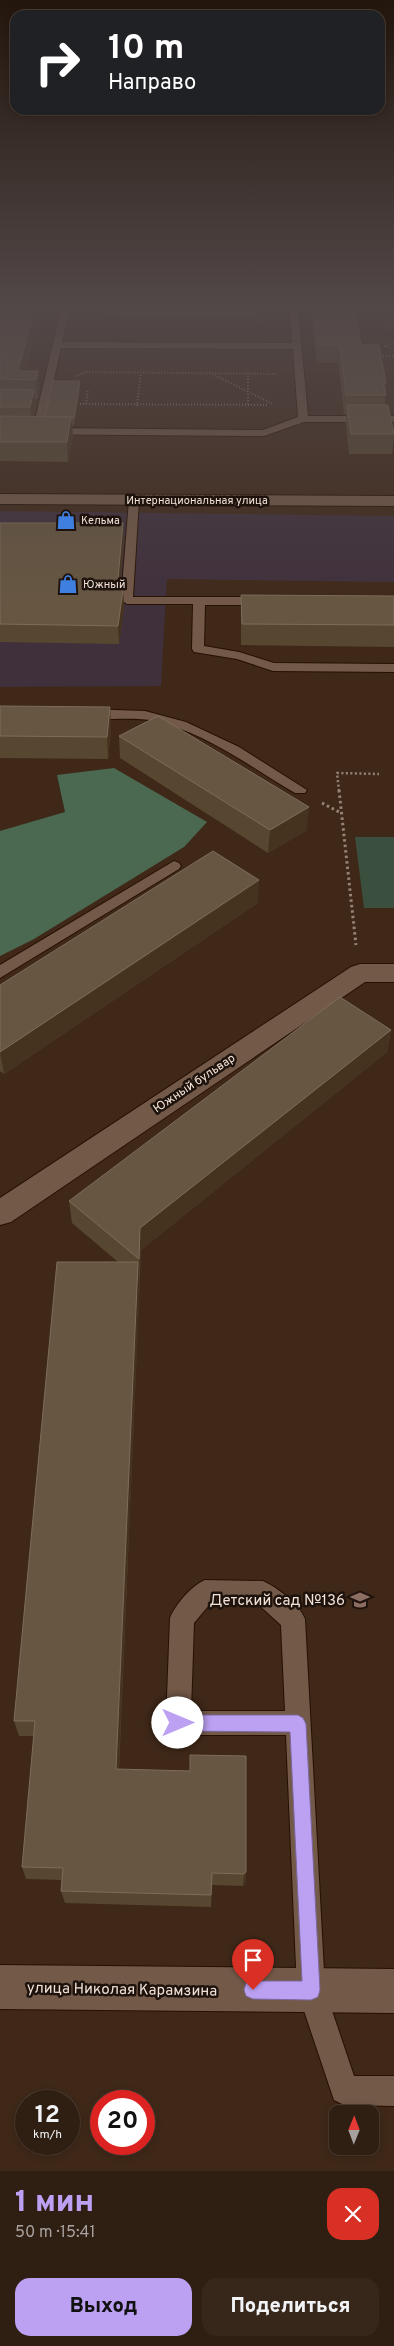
<!DOCTYPE html>
<html lang="ru">
<head>
<meta charset="utf-8">
<style>
  :root { --surface:#2f1e12; --page:#37271b; --text:#f1f3f6; --muted:#a7a29f; --line:#4a3c32; --accent:#bca0f2 }
  body { margin:0; font-family:Overpass,sans-serif; background:var(--page); color:var(--text); height:100vh; display:flex; flex-direction:column; font-size:19px; white-space:nowrap }
  * { box-sizing:border-box; margin:0 }
  p { font-size:16px; color:var(--muted) }
  .icon { flex:none; width:28px; height:28px; fill:none; stroke:currentColor; stroke-width:2; stroke-linecap:round; stroke-linejoin:round }
  .map { position:relative; height:2171px; overflow:hidden }
  .side { display:flex; flex-direction:column; background:var(--surface); flex:1 }
  .side>* { flex:none }
  .banner { position:absolute; left:10px; top:10px; width:375px; height:105px; border-radius:15px; box-shadow:0 2px 8px #0003,0 0 0 1px var(--line); background:#202124; color:#fff; overflow:hidden }
  .needle { width:32px; rotate:1deg }
  .controls { position:absolute; left:329px; top:2105px; display:grid; gap:10px }
  .controls a { display:grid; place-items:center; width:50px; height:50px; border-radius:10px; background:var(--surface); box-shadow:0 2px 8px #0003,0 0 0 1px var(--line); font-size:25px }
  .speed { position:absolute; left:15px; top:2090px; display:flex; gap:10px; font-size:25px; font-weight:700; text-align:center }
  .speed>* { display:grid; place-content:center; width:65px; height:65px; border-radius:50%; background:var(--surface); box-shadow:0 2px 8px #0003,0 0 0 1px var(--line); line-height:1 }
  .speed small { font-size:12px; font-weight:400 }
  .speed .limit { border:8px solid #d22; background:#fff; color:#111 }
  .pin { position:absolute; display:grid; place-items:center; width:42px; height:42px; color:#fff; margin:-51px -21px; border-radius:50% 50% 50% 0; rotate:-45deg; box-shadow:0 0 5px #0007 }
  .pin .icon { rotate:45deg }
  .me { position:absolute; width:55px; margin:-28px; rotate:90deg; stroke-linejoin:round; filter:drop-shadow(0 0 4px #0008) }
  .turn { display:flex; align-items:center; gap:18px; height:105px; padding:0 15px; font-size:22px }
  .turn .icon { width:65px; height:65px; stroke-width:2.5 }
  .turn b { display:block; font-size:35px; line-height:42px }
  .round { display:grid; place-items:center; flex:none; width:52px; height:52px; border-radius:15px; background:var(--page) }
  .headline { display:flex; align-items:center; justify-content:space-between; height:85px; padding:0 15px }
  h1 { font-size:30px; font-weight:800; line-height:38px; color:var(--accent) }
  .primary-button { display:flex; gap:10px; margin-top:auto; padding:10px 15px }
  .primary-button a { flex:1; height:58px; border-radius:15px; background:var(--accent); color:#111; font-size:20px; font-weight:800; line-height:58px; text-align:center }
  .primary-button a+a { background:var(--page); color:var(--text) }
  .map>svg:first-child { display:block }
  .commercial { fill:#3f303c }
  .green { fill:#3b4f3e }
  .forest { fill:#4b6850 }
  .lines { fill:none; stroke-linecap:round; stroke-linejoin:round }
  .service-casing { stroke:#251002; stroke-width:2 }
  .minor-casing { stroke:#251002; stroke-width:2 }
  .tertiary-casing { stroke:#251002; stroke-width:2 }
  .secondary-casing { stroke:#251002; stroke-width:2 }
  .path-far2 { stroke:#968376; stroke-width:2; stroke-dasharray:1 2; stroke-linecap:butt }
  .path-far1 { stroke:#968376; stroke-width:2.5; stroke-dasharray:2 2.5; stroke-linecap:butt }
  .path { stroke:#968376; stroke-width:3; stroke-dasharray:2.5 3; stroke-linecap:butt }
  .service { fill:#735948; fill-rule:evenodd }
  .minor { fill:#735948; fill-rule:evenodd }
  .tertiary { fill:#735948; fill-rule:evenodd }
  .secondary { fill:#735948; fill-rule:evenodd }
  .wall { fill:#574730 }
  .shaded-wall { fill:#46331f }
  .building { fill:#675742; stroke:#7d6d59 }
  .route { fill:#bca0f2; stroke:#7a689d }
  .labels { text-anchor:middle; stroke-width:5; stroke-linejoin:round; paint-order:stroke }
  .far-street-label { font-size:11px; fill:#f1e1d7; stroke:#1e130c }
  .far-poi-label { font-size:11px; fill:#f1e1d7; stroke:#1e130c; text-anchor:start }
  .street-label { font-size:12px; fill:#f1e1d7; stroke:#1e130c }
  .near-poi-label { font-size:15px; fill:#f1e1d7; stroke:#1e130c; text-anchor:end }
  .near-street-label { font-size:15px; fill:#f1e1d7; stroke:#1e130c }
</style>
</head>
<body>
<div class="map">
<svg width="394" height="2171" viewBox="0 0 394 2171">
  <rect width="100%" height="100%" fill="#3f2818"/>
  <path class="commercial" d="M0,511L394,516V582L167,579L161,686L0,687Z"/>
  <path class="green" d="M109,310H257L258,317L108,316Z
    M355,837H394V908H364Z"/>
  <path class="forest" d="M114,768L207,822L184,847L34,939L0,956V831L65,812L57,775Z"/>
  <g class="lines">
    <g class="service-casing">
      <path id="service" d="M61,310H69L62,342L292,343L290,310H298L308,416H394V422H304L264,436L0,434V428H33ZM61,348L293,349L298,417L263,430L43,428Z
        M134,497L139,500L133,597H264L270,601L264,605H205L204,646L239,652L274,663L394,664V672L273,671L237,659L194,652L192,649L193,604H127L121,600L129,500Z
        M87,709L145,711L186,722L239,747L307,790L305,793H295C251,767 206,733 155,721C131,716 106,722 82,716L80,713Z
        M174,861L179,863L181,866L179,869L0,978V965Z
        M205,1580L263,1581C278,1588 299,1604 305,1619L325,1990L354,2076H394V2106L344,2105L334,2100L297,1990L286,1735H178L169,1732L166,1723L170,1618C176,1604 191,1586 205,1580ZM210,1604L259,1605L281,1625L285,1711H191L194,1623Z"/>
    </g>
    <g class="minor-casing">
      <path id="minor" d="M360,964H394V982H365L11,1222L0,1225V1198L351,967Z"/>
    </g>
    <g class="tertiary-casing">
      <path id="tertiary" d="M0,1965L394,1969V2013L0,2009Z"/>
    </g>
    <g class="secondary-casing">
      <path id="secondary" d="M0,494L394,496V506L0,504Z"/>
    </g>
    <path class="path-far2" d="M394,320L381,325L394,329
      M259,321L265,318V310
      M394,343L385,346L394,349
      M377,356H394
      M248,373V405
      M212,374L273,404
      M75,376L87,372L276,374
      M74,404L268,405
      M86,404L88,390
      M137,406L141,373"/>
    <path class="path-far1" d="M339,791L337,773L379,774"/>
    <path class="path" d="M339,790L356,945
      M322,803L341,813"/>
    <use href="#service" class="service"/>
    <use href="#minor" class="minor"/>
    <use href="#tertiary" class="tertiary"/>
    <use href="#secondary" class="secondary"/>
  </g>
  <path class="wall" d="M0,310H40L25,371H38L40,389L38,399H35L36,409L34,417H45L80,381V390L74,426H72L73,436L68,462L0,461Z
    M310,310H355L361,345L386,383L385,405L394,434L392,454H349L346,424V414H344L338,363H317Z
    M0,523L124,540L119,590H123L124,608L119,644L0,642Z
    M241,595L394,596V647L241,645Z
    M0,706L111,729L108,759L0,758Z
    M119,736L307,830L268,853L120,758Z
    M258,903L4,1074L0,1071V985Z
    M391,1030L387,1052L141,1250L119,1769L246,1872L245,1884L243,1886L212,1885L211,1907L65,1903L61,1891L62,1880L26,1879L22,1867L34,1736H19L14,1721L118,1262L72,1223L69,1201Z"/>
  <path class="shaded-wall" d="M34,310H40L22,380L18,371Z
    M38,371L40,389L38,399L36,380Z
    M80,381V390L74,426V418Z
    M34,390L36,409L32,426L30,407Z
    M71,417L73,436L68,462L67,442Z
    M123,523L124,540L118,608L117,590Z
    M123,590L124,608L119,644L118,626Z
    M110,707L111,729L108,759L107,737Z
    M309,807L307,830L268,853L270,830Z
    M259,880L258,903L4,1074L0,1052Z
    M391,1030L387,1052L141,1250L140,1280L139,1259L140,1228Z
    M138,1262L140,1284L118,1783L116,1769Z
    M246,1872L245,1884L243,1886L244,1874Z"/>
  <path class="building" d="M0,310H34L18,371H38L36,380L0,379Z
    M314,310H355L361,345H379L386,383H383L386,395H346L340,345H318Z
    M53,381H80L74,418H71V417H45Z
    M0,389L34,390L30,407H0Z
    M347,405H388L394,434H351Z
    M0,416L71,417L67,442H0Z
    M0,523H123L117,590H123L118,626L0,624Z
    M241,595L394,596V625L242,624Z
    M0,706L110,707L107,737L0,736Z
    M158,716L309,807L270,830L119,736Z
    M213,851L259,880L0,1052V985Z
    M340,997L391,1030L140,1228L139,1259L69,1201Z
    M57,1262H138L116,1769L190,1771V1755L246,1756V1872L244,1874L212,1873L211,1895L61,1891L63,1868L22,1867L35,1721H14Z"/>
  <linearGradient id="sky" x2="0" y2="1"><stop stop-color="#23160d"/><stop offset="0.5" stop-color="#524848"/><stop offset="1" stop-color="#524848" stop-opacity="0"/></linearGradient>
  <rect width="394" height="614" fill="url(#sky)"/>
  <path class="route" d="M178,1715H298L303,1718L306,1724L320,1990L318,1997L311,2000L253,1999L246,1996L244,1990L246,1983L253,1981H302L290,1732L178,1731L172,1729L170,1723L172,1718Z"/>
  <defs>
    <g id="shop-bare" transform="scale(1.5)"><path d="M-5-2.5h2.3a2.7 3.5 0 0 1 5.4 0H5L5.5 6h-11ZM-1.5-2.5h3a1.5 2.3 0 0 0-3 0Z" fill="#3f7fe0" stroke="#1e130c" stroke-width="2.5" paint-order="stroke"/></g>
    <g id="school-bare" transform="scale(1.5)"><path d="M0-5L7-2L0 1L-7-2ZM-4 1L0 2.5L4 1V4Q0 6-4 4Z" fill="#8d6e63" stroke="#1e130c" stroke-width="2.5" paint-order="stroke"/></g>
  </defs>
  <g fill-rule="evenodd">
    <use href="#shop-bare" x="66" y="520"/>
    <use href="#shop-bare" x="68" y="584"/>
    <use href="#school-bare" x="360" y="1600"/>
  </g>
  <g class="labels">
    <g class="far-street-label">
      <text x="197" y="504">Интернациональная улица</text>
    </g>
    <g class="far-poi-label">
      <text x="81" y="524">Кельма</text>
      <text x="83" y="588">Южный</text>
    </g>
    <g class="street-label">
      <text transform="translate(194 1083) rotate(-34)" y="4">Южный бульвар</text>
    </g>
    <g class="near-poi-label">
      <text x="345" y="1605">Детский сад №136</text>
    </g>
    <g class="near-street-label">
      <text transform="translate(122 1989) rotate(1)" y="5">улица Николая Карамзина</text>
    </g>
  </g>
</svg>
<div class="controls">
<a><svg class="needle" viewBox="-14 -14 28 28"><path d="M0-13l5 13h-10z" fill="#e53935"/><path d="M0 13l5-13h-10z" fill="#a7a29f"/></svg></a>
</div>
<div class="speed"><div>12<small>km/h</small></div><div class="limit">20</div></div>
<div class="pin" style="left:253px;top:1990px;background:#d93025"><svg class="icon" aria-label="arrive" viewBox="0 0 24 24"><path d="M6 21V4h12l-3 4 3 4H6"/></svg></div>
<svg class="me" style="left:178px;top:1723px" viewBox="-20 -20 40 40"><circle r="19" fill="#fff"/><path d="M0-13L10 11 0 6-10 11z" fill="#bca0f2"/></svg>
<div class="banner">
<div class="turn"><svg class="icon" aria-label="right" viewBox="0 0 24 24"><path d="M7 20v-9h11M14 6l5 5-5 5"/></svg><div><b>10 m</b>Направо</div></div>
</div>
</div>
<section class="side">
<div class="headline"><div><h1>1 мин</h1><p>50 m · 15:41</p></div><a class="round" style="background:#d93025;color:#fff"><svg class="icon" aria-label="close" viewBox="0 0 24 24"><path d="M6 6l12 12M18 6L6 18"/></svg></a></div>
<div class="primary-button"><a>Выход</a><a>Поделиться</a></div>
</section>
</body>
</html>
